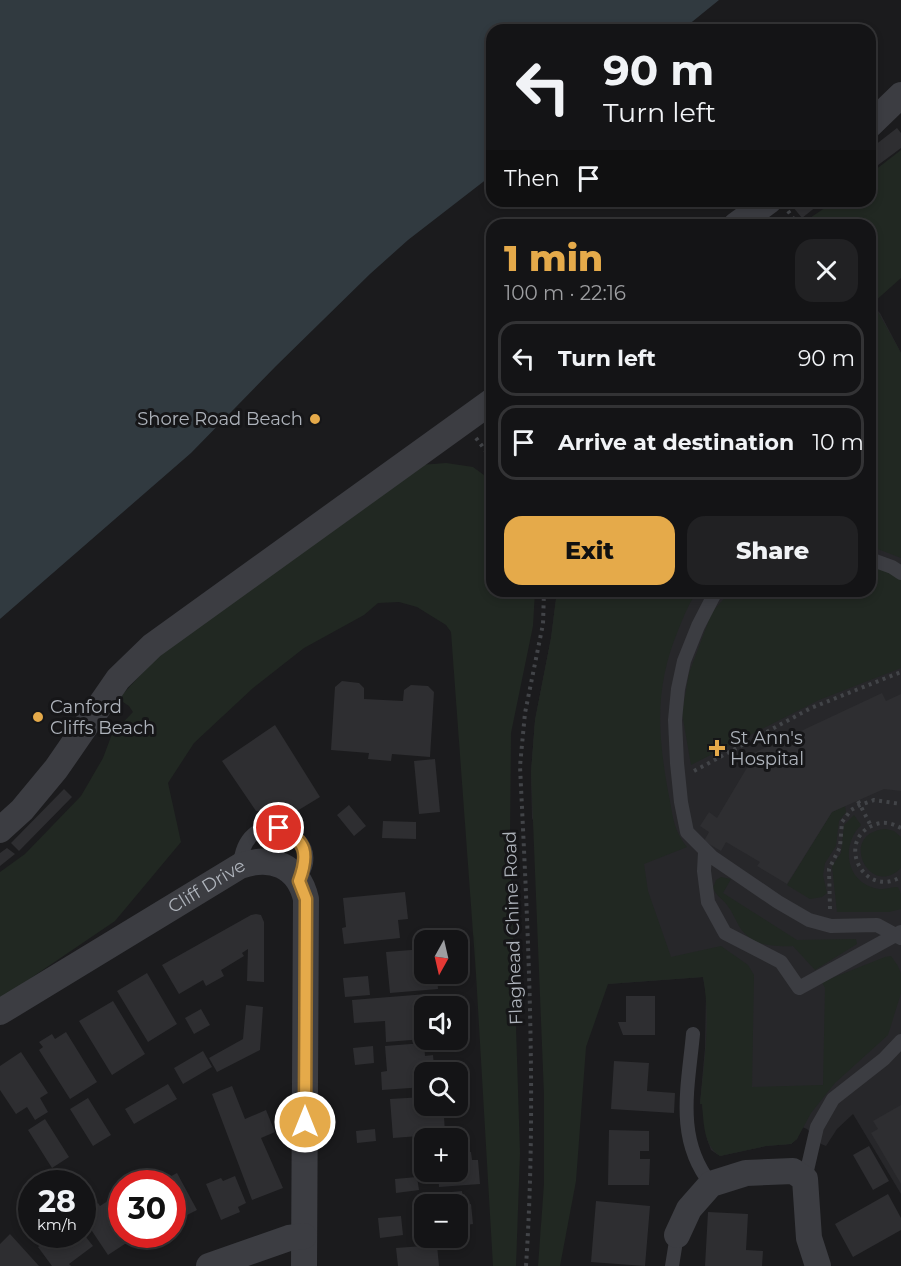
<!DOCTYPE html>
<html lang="en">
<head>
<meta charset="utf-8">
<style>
  :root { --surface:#141416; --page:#212123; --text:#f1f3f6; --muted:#9d9ea1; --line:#333335; --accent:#e5aa4a }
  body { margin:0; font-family:Montserrat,sans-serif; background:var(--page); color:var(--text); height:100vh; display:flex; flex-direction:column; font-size:22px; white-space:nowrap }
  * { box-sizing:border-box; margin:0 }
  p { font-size:20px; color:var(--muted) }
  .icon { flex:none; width:33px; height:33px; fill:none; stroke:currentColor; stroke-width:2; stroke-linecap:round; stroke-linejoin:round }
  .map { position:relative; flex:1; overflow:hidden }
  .details { position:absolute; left:486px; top:219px; width:390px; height:378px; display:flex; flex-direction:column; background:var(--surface); border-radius:18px; box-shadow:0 3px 9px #0003,0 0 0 2px var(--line) }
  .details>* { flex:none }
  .guide { position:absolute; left:486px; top:24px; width:390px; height:183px; border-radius:18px; box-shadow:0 3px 9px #0003,0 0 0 2px var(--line); background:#141416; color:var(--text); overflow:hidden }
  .needle { width:39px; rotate:188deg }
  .tools { position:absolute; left:414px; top:930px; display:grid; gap:12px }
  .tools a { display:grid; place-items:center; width:54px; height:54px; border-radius:12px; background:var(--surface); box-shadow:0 3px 9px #0003,0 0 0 2px var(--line); font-size:30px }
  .speed { position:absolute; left:18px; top:1170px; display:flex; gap:12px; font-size:30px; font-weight:700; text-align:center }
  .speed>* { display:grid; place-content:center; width:78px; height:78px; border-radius:50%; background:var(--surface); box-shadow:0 3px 9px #0003,0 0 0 2px var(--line); line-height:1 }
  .speed small { font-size:15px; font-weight:400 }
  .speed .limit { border:9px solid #d22; background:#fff; color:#111 }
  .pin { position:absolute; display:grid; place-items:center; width:51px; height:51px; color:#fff; margin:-26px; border:3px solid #fff; border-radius:50%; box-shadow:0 2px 6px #0007 }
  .me { position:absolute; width:66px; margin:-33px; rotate:0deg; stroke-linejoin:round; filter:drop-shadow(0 0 4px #0008) }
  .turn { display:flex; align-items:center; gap:21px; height:126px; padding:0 18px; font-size:27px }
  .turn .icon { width:78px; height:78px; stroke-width:2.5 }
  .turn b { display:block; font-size:42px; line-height:51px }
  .then { display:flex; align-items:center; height:57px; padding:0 18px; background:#0003; gap:12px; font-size:22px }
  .round { display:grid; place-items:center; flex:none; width:63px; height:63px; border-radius:18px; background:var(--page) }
  .head { display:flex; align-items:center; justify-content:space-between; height:102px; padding:0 18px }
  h1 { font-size:36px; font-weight:800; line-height:45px; color:var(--accent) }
  .button { display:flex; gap:12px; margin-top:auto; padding:12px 18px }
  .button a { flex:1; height:69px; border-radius:18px; background:var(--accent); color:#111; font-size:24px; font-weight:800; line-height:69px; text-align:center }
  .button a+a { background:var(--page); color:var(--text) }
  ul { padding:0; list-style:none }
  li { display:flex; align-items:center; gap:18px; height:75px; margin:0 12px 9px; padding:0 6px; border:3px solid var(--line); border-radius:18px }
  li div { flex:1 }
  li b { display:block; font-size:22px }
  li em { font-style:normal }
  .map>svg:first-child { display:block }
  .built { fill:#27272a }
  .green { fill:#212822 }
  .water { fill:#313a40 }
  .building { fill:#2e2e31 }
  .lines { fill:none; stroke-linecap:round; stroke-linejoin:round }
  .path { stroke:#424448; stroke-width:4; stroke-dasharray:3 4.5; stroke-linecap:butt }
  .lane { stroke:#3c3d42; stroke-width:14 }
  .street { stroke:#3c3d42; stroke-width:26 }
  .route-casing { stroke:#956e30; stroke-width:15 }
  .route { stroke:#e5aa4a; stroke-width:10 }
  .poi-dot { fill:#e5aa4a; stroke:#161618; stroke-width:2 }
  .labels { text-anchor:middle; stroke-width:6; stroke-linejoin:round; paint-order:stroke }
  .poi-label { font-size:18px; fill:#aeb3bb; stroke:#161618; text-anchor:start }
  .street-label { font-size:18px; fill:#aeb3bb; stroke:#161618 }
</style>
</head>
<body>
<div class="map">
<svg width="901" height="1266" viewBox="0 0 901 1266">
  <rect width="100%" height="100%" fill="#1b1b1d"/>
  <path class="built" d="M870,303L880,313L901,353V1194L853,1114L837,1129L826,1146L821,1144L807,1129L802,1127L797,1139L791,1144L766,1146L720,1156L711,1150L707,1139L702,1104H700L705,1048L706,994L703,977L608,984L532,818L531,772L535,720L551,638L557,591H870Z"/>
  <path class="green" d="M901,150V278L873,303L901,353V558L870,546V225H803L804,222L835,201H870V174Z
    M446,463L473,467L492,481V591H535L533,626L511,733L510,839L520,1153L516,1266H493L476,974L451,632L446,625L417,607L399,602L378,603L364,615L304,648L253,688L194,743L168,783L181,842L115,921L0,999V872L25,854L81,796L103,758L112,734L133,712L129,706L120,700L121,696L161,653L420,465Z
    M870,564L901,579V668L819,700L691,765L682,713L689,673L712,612L731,591H870Z
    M557,591H698C689,602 685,614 679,628C655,685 657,730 668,791C673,814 672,828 687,847L644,864L648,891L671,957L721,946L748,965L754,975L752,1087L823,1085L825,988L822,982L885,957L891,956L898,966L901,974V993L888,1035L835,1083L811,1113L797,1139L791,1144L766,1146L720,1156C703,1144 704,1124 702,1104H700C704,1063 711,1019 703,977L608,984L586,1047L576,1181L560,1266H538L544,1184V1095L531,772L535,720L551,638Z
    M845,806L846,812L839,821L836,846L825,863L823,875L827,893L822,897L810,899L787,885L832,812Z
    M854,815L861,825C840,846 846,884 879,889C884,890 892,887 898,887L901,894V909L889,912H837L832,866L841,853L844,825Z
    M886,829L894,831L901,837V868C869,900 837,832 886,829Z
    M721,877L731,879L723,893L797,940L856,939L857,944L815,970L793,946C773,947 751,946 739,926C735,919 732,911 727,905C722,898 716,896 713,888L716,880Z"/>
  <path class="water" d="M0,0H719L682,30H492V175L408,240L370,274L276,366L191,453L0,619Z"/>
  <path class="building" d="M897,128L901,133V148L870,171V149Z
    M801,201H813L817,206L802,218L793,207Z
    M342,681L359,683L364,688V699L403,701L404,690L411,685L428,686L434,692L430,757L392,754L391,761L368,759L369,753L331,750L335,687Z
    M882,693L886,701L901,694V791L884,789L832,812L787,884L757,866L760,862L726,842L721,851L704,841L709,832L700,826L709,812L717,818L748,766L758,761L754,753Z
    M275,725L320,797L297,811L276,810L256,811L222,761Z
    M435,759L440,812L419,814L414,761Z
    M64,789L72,797L19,851L11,843Z
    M349,805L366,826L354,836L337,815Z
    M383,821L416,822V839L382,838Z
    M7,848L15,854L0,866V853Z
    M405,892L408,919L398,920L400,938L344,944L342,928L346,927L343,898Z
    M256,914L261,915L264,922V982L247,981L248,949L242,953L244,956L221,970L224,976L206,986L203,980L179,994L162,965L251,915Z
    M424,949V974H437L438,989L390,993L386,952Z
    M147,973L177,1024L148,1042L117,991Z
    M368,976L370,995L345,997L343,978Z
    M427,994L428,1006H424V1039L386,1042L385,1021L354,1023L352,1000Z
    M626,996H655V1035H623L618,1022H626Z
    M113,1001L145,1054L112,1075L79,1021Z
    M246,1005L263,1007L260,1050L217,1072L209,1058L243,1039Z
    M201,1009L210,1025L194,1034L185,1018Z
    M66,1032L97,1082L70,1099L39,1050L43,1047L39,1042L52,1034L55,1039Z
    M424,1043L425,1056L433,1055L434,1066L438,1065V1072H424V1087L382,1090L381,1072L387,1071L385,1046Z
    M373,1046L374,1063L355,1065L353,1048Z
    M203,1051L212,1067L183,1084L174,1068Z
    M21,1052L48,1093L40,1098L48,1112L35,1120L27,1107L16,1114L0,1090V1066Z
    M614,1061L649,1063L647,1091L675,1093L674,1113L611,1109Z
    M168,1084L177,1099L134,1124L125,1109Z
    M232,1086L245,1119L266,1110L275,1132L261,1138L283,1188L252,1200L212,1094Z
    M424,1097V1106H435V1116H444L445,1134L393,1138L390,1099Z
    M88,1098L111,1135L93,1146L70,1109Z
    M901,1105V1184L871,1133L878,1129L873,1121Z
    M45,1119L69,1157L52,1168L28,1130Z
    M375,1129L376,1141L357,1143L356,1131Z
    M609,1130L649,1131V1151H640V1159H650L649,1185H608Z
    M869,1146L889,1181L873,1190L853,1155Z
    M471,1152L472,1160H478L480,1184L439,1187L438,1172H458V1153Z
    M177,1173L197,1210L183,1217L186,1222L172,1229V1184H156Z
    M235,1176L246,1203L238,1207L240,1212L221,1220L206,1184L221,1178L223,1181Z
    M417,1177L419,1190L396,1193L395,1179Z
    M462,1191L463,1205L471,1204L473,1224L458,1226V1204H424V1224H423L420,1195Z
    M120,1193L122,1234H140L108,1255L82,1216V1213L98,1203L100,1206Z
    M888,1194L901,1218V1230L853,1257L835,1224Z
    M596,1201L650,1206L645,1266L591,1262Z
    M708,1212L748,1214L746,1250L763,1251L762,1266H705Z
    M401,1216L403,1235L380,1238L378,1218Z
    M82,1232L93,1246L69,1264L71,1266H52L38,1247L55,1234H82Z
    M10,1234L39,1266H0V1244Z
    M437,1245L439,1266H398L396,1248Z"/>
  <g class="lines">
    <path class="path" d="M788,211L798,225
      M476,438L492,459
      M694,771L811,708L901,672
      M858,801L871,826
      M901,828C892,823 883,821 874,825C835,840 863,899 901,877
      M830,909L829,869L840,847L842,822L851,810L860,805L874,800L901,804
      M526,1266C537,1099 528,933 520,766L525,713L543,624L544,591"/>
    <path class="lane" d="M870,559L892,567L901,573
      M719,591L714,595L698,626L684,661L678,689L675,720L677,763L681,802L687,832L712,857L778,902L809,920L831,926L877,925L901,938
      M705,852L704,871L708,902L725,933L781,962L799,988L901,932
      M240,866C244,805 312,827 306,863C305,869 301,875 299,881
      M693,1034C688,1088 675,1139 711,1184
      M805,1179L817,1127L833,1099L884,1059L901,1041
      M672,1266L677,1235"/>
    <g class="street">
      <path d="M870,125L901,95"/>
      <path d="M736,225L769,201"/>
      <path d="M0,830L22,810L56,769L118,679L152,646L492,401"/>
      <path id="s1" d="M0,1012L240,866C271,855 298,865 306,899L304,1266"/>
      <path d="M677,1235L689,1209L711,1184L746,1173L793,1171L805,1179L809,1238L818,1266"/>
      <path d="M209,1266L289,1238L304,1236"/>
    </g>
  </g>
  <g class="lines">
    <g class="route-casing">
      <path id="route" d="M279,828C307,840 309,854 299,881L306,899L305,1122"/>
    </g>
    <use href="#route" class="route"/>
  </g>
  <g class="poi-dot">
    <circle cx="315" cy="419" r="6"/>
    <circle cx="38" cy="717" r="6"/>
    <path d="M714 739h6v6h6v6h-6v6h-6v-6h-6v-6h6z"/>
  </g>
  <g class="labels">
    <g class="poi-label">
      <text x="303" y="425" text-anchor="end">Shore Road Beach</text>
      <text x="50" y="713">Canford<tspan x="50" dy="21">Cliffs Beach</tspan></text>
      <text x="730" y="744">St Ann's<tspan x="730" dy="21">Hospital</tspan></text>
    </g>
    <g class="street-label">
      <text dy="6" stroke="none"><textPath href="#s1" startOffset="242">Cliff Drive</textPath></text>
      <text transform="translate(513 928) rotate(-92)" y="6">Flaghead Chine Road</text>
    </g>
  </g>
</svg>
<div class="tools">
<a><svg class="needle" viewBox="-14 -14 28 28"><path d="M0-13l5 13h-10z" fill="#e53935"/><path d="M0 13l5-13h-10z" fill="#9d9ea1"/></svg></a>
<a><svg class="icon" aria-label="sound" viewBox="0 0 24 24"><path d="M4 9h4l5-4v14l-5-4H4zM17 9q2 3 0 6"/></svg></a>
<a><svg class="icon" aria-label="search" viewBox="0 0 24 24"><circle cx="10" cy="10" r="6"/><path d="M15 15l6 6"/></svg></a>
<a>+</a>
<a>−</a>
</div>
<div class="speed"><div>28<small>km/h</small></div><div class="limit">30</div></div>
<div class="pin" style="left:279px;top:828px;background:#d93025"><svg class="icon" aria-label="arrive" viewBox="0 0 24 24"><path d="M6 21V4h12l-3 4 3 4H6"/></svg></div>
<svg class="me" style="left:305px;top:1122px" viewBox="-20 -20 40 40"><circle r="17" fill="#e5aa4a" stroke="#fff" stroke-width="3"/><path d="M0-11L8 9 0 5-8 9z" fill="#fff"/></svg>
<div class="guide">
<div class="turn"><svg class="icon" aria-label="left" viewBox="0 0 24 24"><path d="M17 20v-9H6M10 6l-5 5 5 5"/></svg><div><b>90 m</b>Turn left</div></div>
<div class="then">Then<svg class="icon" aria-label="arrive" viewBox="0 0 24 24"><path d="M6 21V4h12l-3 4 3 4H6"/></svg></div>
</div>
<section class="details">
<div class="head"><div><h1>1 min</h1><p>100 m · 22:16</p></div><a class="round"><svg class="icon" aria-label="close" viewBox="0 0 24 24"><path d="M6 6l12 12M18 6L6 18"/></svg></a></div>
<ul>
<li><svg class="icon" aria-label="left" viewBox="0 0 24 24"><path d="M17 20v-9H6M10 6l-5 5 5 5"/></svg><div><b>Turn left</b></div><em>90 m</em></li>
<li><svg class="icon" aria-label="arrive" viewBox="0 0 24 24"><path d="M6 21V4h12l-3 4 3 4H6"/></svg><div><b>Arrive at destination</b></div><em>10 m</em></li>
</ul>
<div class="button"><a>Exit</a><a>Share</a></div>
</section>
</div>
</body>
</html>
